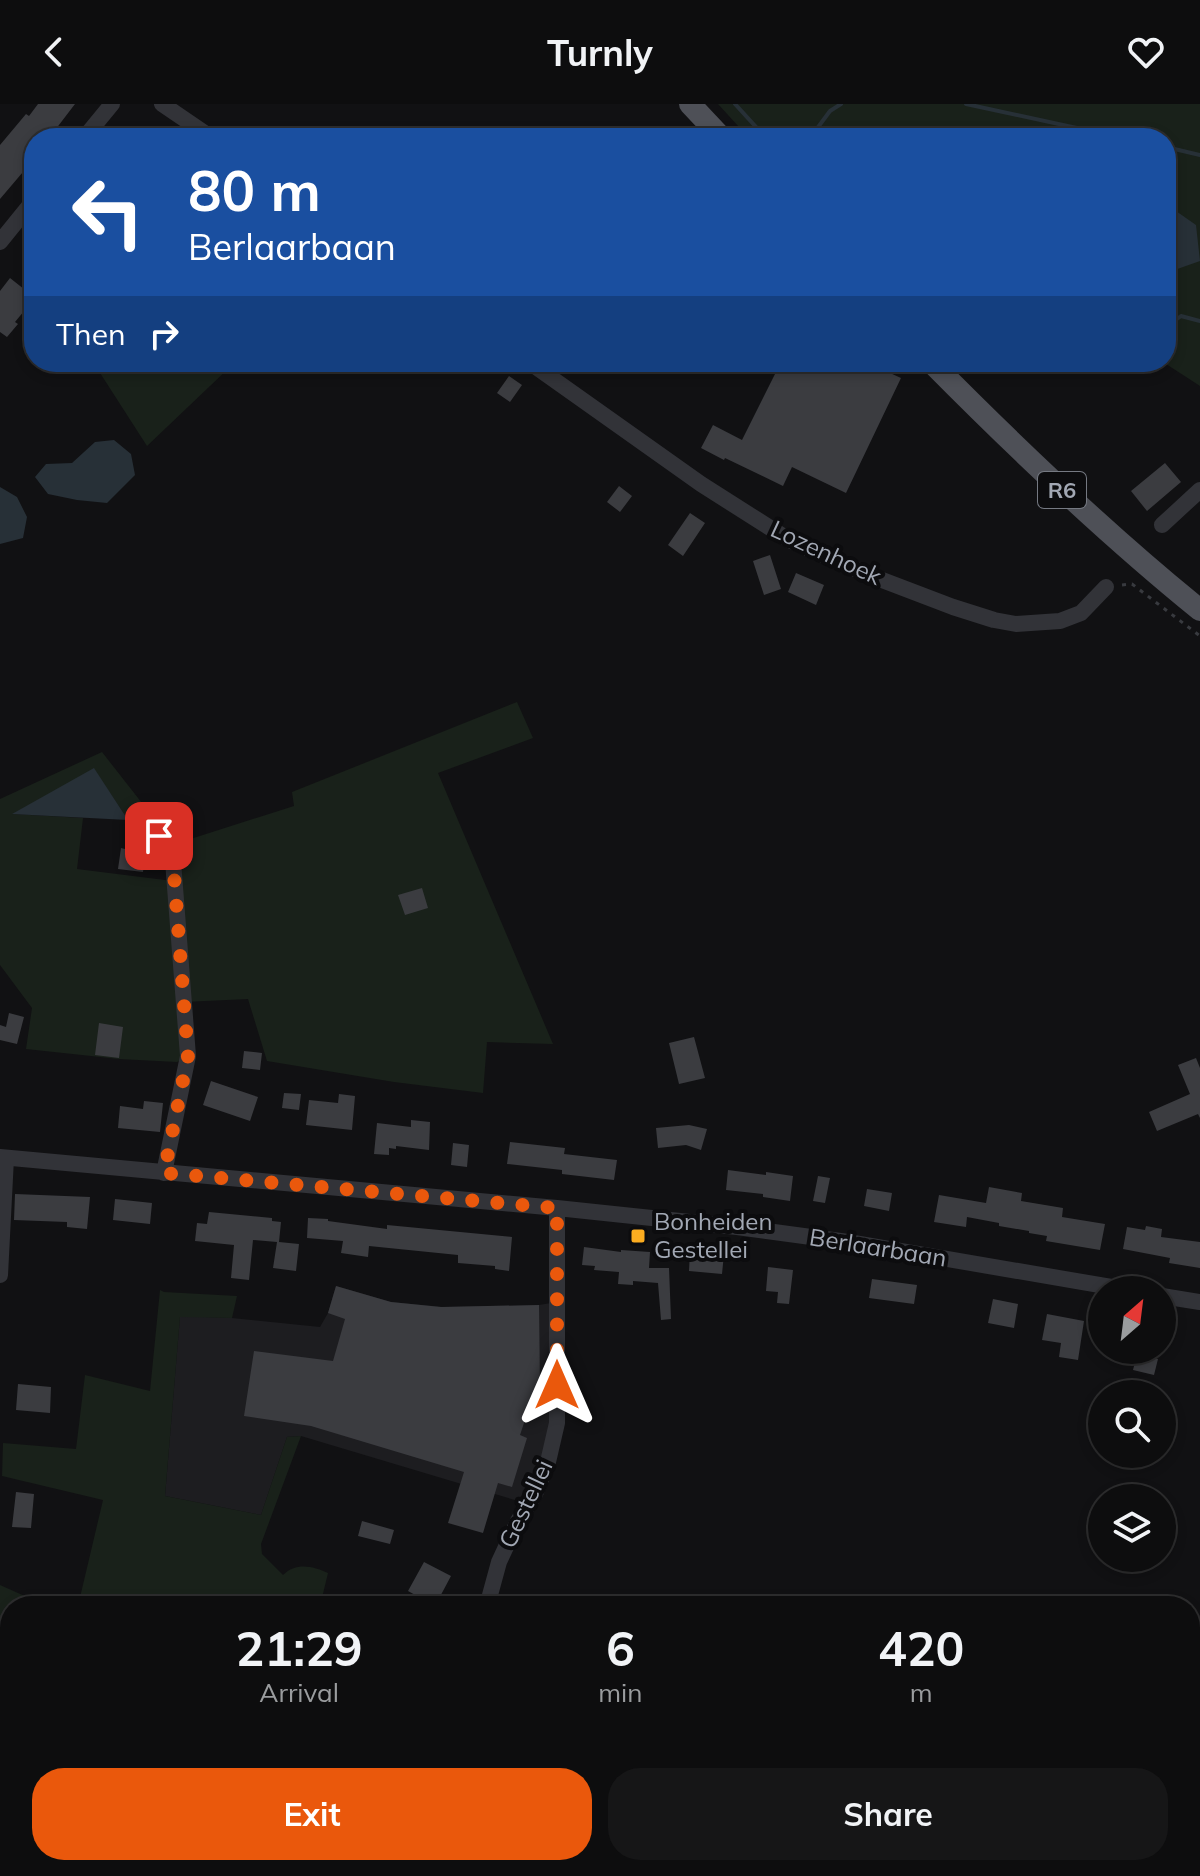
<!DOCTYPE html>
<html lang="en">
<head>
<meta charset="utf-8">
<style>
  :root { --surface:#0d0d0e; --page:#161617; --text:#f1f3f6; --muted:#9a9c9e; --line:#2d2d2e; --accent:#ea580c }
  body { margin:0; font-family:Mulish,sans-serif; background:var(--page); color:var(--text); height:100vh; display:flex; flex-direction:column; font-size:30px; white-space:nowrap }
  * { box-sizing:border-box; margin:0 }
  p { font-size:26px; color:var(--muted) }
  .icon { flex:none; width:44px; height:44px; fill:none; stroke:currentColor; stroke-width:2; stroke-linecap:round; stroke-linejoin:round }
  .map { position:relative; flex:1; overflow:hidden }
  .side { position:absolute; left:0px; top:1492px; width:1200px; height:280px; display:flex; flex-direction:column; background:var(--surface); border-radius:32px 32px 0 0; box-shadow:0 4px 12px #0003,0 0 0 2px var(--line) }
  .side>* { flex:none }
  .banner { position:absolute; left:24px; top:24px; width:1152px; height:244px; border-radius:32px; box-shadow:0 4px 12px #0003,0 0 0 2px var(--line); background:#1a4fa0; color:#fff; overflow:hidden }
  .needle { width:52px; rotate:28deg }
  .controls { position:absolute; left:1088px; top:1172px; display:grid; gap:16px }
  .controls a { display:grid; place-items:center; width:88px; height:88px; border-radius:50%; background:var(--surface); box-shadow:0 4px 12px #0003,0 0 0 2px var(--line); font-size:40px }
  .pin { position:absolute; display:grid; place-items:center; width:68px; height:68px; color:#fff; margin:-34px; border-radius:16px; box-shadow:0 4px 12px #0006 }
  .me { position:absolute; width:88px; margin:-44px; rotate:0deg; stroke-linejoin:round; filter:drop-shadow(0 0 6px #0008) }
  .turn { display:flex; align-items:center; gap:28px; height:168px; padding:0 32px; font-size:36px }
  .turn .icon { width:104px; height:104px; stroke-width:2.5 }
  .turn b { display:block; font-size:56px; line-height:68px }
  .then { display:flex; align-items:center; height:76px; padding:0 32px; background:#0003; gap:16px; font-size:30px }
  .eta { display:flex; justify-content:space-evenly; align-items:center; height:136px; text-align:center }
  .eta b { font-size:48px; font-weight:700; line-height:56px }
  .button { display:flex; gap:16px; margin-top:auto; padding:16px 32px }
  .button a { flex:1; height:92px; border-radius:32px; background:var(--accent); color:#fff; font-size:32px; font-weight:700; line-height:92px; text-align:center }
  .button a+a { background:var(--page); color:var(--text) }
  header { display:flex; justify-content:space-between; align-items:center; height:104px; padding:0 32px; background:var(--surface); font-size:36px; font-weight:700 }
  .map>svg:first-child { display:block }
  .built { fill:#1d1d20 }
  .green { fill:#19211a }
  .water { fill:#273037 }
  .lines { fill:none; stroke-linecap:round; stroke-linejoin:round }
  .stream { stroke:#273037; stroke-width:4 }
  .building { fill:#3b3c40 }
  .path { stroke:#383a3f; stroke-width:3; stroke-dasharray:4 6; stroke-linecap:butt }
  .minor { stroke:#323338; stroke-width:16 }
  .major { stroke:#4e5057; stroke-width:22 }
  .route { stroke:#ea580c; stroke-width:14; stroke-dasharray:0 25.2 }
  .poi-dot { fill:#fcad20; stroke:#0c0c0e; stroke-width:3 }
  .labels { text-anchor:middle; stroke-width:8; stroke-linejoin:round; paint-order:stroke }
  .shield { fill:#0c0c0e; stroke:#757982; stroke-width:2 }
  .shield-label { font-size:22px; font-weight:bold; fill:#a2a8b4 }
  .street-label { font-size:24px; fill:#a2a8b4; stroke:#0c0c0e }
  .poi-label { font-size:24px; fill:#a2a8b4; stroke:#0c0c0e; text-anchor:start }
</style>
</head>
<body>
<header><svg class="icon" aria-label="back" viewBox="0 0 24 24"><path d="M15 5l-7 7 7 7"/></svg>Turnly<svg class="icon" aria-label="heart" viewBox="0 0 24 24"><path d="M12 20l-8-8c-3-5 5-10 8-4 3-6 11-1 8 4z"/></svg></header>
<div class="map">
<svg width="1200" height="1772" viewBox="0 0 1200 1772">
  <rect width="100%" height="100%" fill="#111113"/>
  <path class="built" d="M336,1182L391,1198L443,1203L539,1201L557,1198V1319L528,1400L301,1332L287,1333L261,1411L165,1392L180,1212L232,1214L320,1223L328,1209Z"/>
  <path class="green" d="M718,0H1200V282L1163,258H1166V34H749Z
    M93,258H228L231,262L147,342Z
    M517,598L533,634L438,669L553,940L487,938L483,989L394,978L267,957L248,895L184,898L188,952L177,958L119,955L26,945L32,904L0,861V695L102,648L149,708L128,716L94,665L13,710L83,714L77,765L181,778L178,739L294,702L292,688Z
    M160,1186L164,1188L237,1192L232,1214L180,1213L165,1392L261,1411L287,1333L301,1332L261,1440L262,1450L283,1471C296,1458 313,1462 328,1469L320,1502H78L103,1396L2,1372L3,1339L76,1345L85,1271L150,1287Z
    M0,1481L27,1493L67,1502H10V1762H191L176,1772H0Z
    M821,1762H924L916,1772H835Z"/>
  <path class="water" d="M1166,100L1196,121L1200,157L1166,169Z
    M114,336L131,350L135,371L107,399L77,396L48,390L35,373L46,360L72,359L95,338Z
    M0,383L17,393L27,413L23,434L0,440Z
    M94,664L128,716L12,710Z"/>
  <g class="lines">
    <path class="stream" d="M735,0L766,34
      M966,0L1123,34
      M810,34L830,7L841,0
      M1166,43L1200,51
      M1166,223L1181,212L1200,217
      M737,1762L751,1772"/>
  </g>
  <path class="building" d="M38,0H75L49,34H34V55L0,95V41L26,10L29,12Z
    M10,174L34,193V195L15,218L18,220L7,233L0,228V187Z
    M781,258H866L901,274L846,389L792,363L783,382L725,354L724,356L701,344L713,321L742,336Z
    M509,272L522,281L510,298L497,289Z
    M1165,359L1181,378L1147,407L1131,387Z
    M619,382L632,392L620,408L607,398Z
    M690,409L705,419L683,452L668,441Z
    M770,451L781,485L764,491L753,457Z
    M796,469L824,481L816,501L788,488Z
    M128,727L148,730L143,768L118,765L121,744L125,745Z
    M422,784L428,804L405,811L398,791Z
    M9,909L24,913L17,940L0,936V921L6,923Z
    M99,919L123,923L119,954L95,951Z
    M694,933L705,974L679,980L669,939Z
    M244,947L262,949L260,966L242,964Z
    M1196,954L1200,964V1014L1198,1010L1157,1027L1149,1008L1190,990L1178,961Z
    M211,977L258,993L250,1017L203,1001Z
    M284,989L301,990L299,1006L282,1004Z
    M339,990L355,992L352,1026L306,1021L309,996L338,999Z
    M144,997L163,999L160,1028L118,1024L120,1002L143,1005Z
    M411,1016L430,1018L429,1046L396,1042V1045L389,1044V1051L374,1050L377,1019L411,1023Z
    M689,1021L707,1025L701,1046L686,1041L658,1044L656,1024Z
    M510,1038L565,1044L564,1050L617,1056L614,1076L562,1070V1066L507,1060Z
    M453,1039L469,1041L467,1063L451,1061Z
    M728,1066L766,1071V1068L793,1072L790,1097L763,1093V1090L726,1086Z
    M818,1072L830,1074L825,1099L813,1097Z
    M989,1083L1022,1089L1021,1097L1063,1104L1062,1113L1105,1120L1100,1146L1046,1137L1047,1132L1029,1129V1127L999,1122V1119L967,1113L966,1123L934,1118L939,1091L986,1099Z
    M867,1085L892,1089L889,1107L864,1102Z
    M15,1090L90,1093L87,1125L67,1123V1118L14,1116Z
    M115,1095L152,1099L150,1120L113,1116Z
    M209,1108L272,1114V1117L281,1118L279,1138L299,1140L296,1167L273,1164L277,1138L253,1136L249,1176L231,1174L234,1141L195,1137L197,1119L207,1120Z
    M308,1114L328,1115V1117L387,1125V1121L512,1133L509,1167L495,1165V1162L458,1159V1151L369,1142L368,1153L341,1149L343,1137L307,1134Z
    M1146,1122L1162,1125L1161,1133L1200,1138V1164L1169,1159L1170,1154L1123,1145L1127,1123L1145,1126Z
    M584,1143L621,1148V1146L650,1148L649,1164H669L671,1215L661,1216L658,1179L633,1177V1181L618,1180L619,1168L594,1166L595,1162L582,1161Z
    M690,1147L724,1150L722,1170L689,1167Z
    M768,1163L793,1166L789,1200L777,1199L778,1188L766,1187Z
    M872,1175L917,1181L914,1200L869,1194Z
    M336,1182L391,1198L441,1203L539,1201L540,1284L536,1283L520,1331L527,1334L512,1383L498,1379L483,1429L448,1419L464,1368L311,1322L244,1312L254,1247L333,1257L345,1215L328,1209Z
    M993,1195L1018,1200L1014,1224L988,1219Z
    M1047,1210L1084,1217L1078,1256L1059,1253L1061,1239L1042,1236Z
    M1137,1250L1158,1255L1154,1271L1133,1266Z
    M18,1280L51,1283L50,1309L16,1306Z
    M16,1388L34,1390L31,1424L12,1423Z
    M362,1417L394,1426L390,1440L358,1432Z
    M424,1458L451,1472L435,1502L408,1487Z"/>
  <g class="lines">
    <path class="path" d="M1122,481L1132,480L1200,532"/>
    <path class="minor" d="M162,0L212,34
      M84,34L112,0
      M0,138L34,96
      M529,258L701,380L789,436L869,471L953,503L994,516L1016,520L1060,517L1081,509L1106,483
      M1162,421L1200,386
      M159,732L172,744L188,952L164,1069
      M0,1053L557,1104L737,1123L848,1138L1129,1186
      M0,1171L6,1054
      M1162,1192L1200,1198
      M487,1502L499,1458L518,1417L535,1390L548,1358L557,1319V1104
      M373,1762L406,1772
      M721,1762L735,1772
      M189,1772L205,1762
      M431,1772L435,1762"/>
    <path class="major" d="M690,0L722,34
      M931,258C1017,345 1105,429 1200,506"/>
  </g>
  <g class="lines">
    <path class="route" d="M159,732L172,744L188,952L164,1069L557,1104V1281"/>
  </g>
  <rect class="poi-dot" x="630" y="1124" width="16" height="16" rx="4"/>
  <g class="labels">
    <rect class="shield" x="1038" y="368" width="48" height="36" rx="6"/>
    <g class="shield-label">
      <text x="1062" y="394">R6</text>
    </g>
    <g class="street-label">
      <text transform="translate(826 449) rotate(25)" y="8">Lozenhoek</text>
      <text transform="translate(878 1144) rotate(9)" y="8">Berlaarbaan</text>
      <text transform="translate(526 1400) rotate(-65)" y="8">Gestellei</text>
    </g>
    <g class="poi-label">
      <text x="654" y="1126">Bonheiden<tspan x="654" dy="28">Gestellei</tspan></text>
    </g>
  </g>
</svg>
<div class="controls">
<a><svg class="needle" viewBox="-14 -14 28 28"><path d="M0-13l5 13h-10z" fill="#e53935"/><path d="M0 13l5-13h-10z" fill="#9a9c9e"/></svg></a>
<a><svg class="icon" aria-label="search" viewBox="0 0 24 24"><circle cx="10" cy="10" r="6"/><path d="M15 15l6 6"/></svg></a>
<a><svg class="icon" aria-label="layers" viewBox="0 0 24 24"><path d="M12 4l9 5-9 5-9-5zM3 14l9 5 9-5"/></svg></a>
</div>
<div class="pin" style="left:159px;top:732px;background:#d93025"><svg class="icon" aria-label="arrive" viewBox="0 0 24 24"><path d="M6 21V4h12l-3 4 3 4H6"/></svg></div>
<svg class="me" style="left:557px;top:1281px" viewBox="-20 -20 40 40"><path d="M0-17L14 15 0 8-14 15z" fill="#ea580c" stroke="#fff" stroke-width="4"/></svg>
<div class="banner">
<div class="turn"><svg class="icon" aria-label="left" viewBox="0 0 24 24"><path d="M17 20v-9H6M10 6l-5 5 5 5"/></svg><div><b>80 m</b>Berlaarbaan</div></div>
<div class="then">Then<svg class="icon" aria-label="right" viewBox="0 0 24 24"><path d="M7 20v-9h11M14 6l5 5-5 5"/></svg></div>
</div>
<section class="side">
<div class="eta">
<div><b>21:29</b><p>Arrival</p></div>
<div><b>6</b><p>min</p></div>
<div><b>420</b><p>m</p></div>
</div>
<div class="button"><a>Exit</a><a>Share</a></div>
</section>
</div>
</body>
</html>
